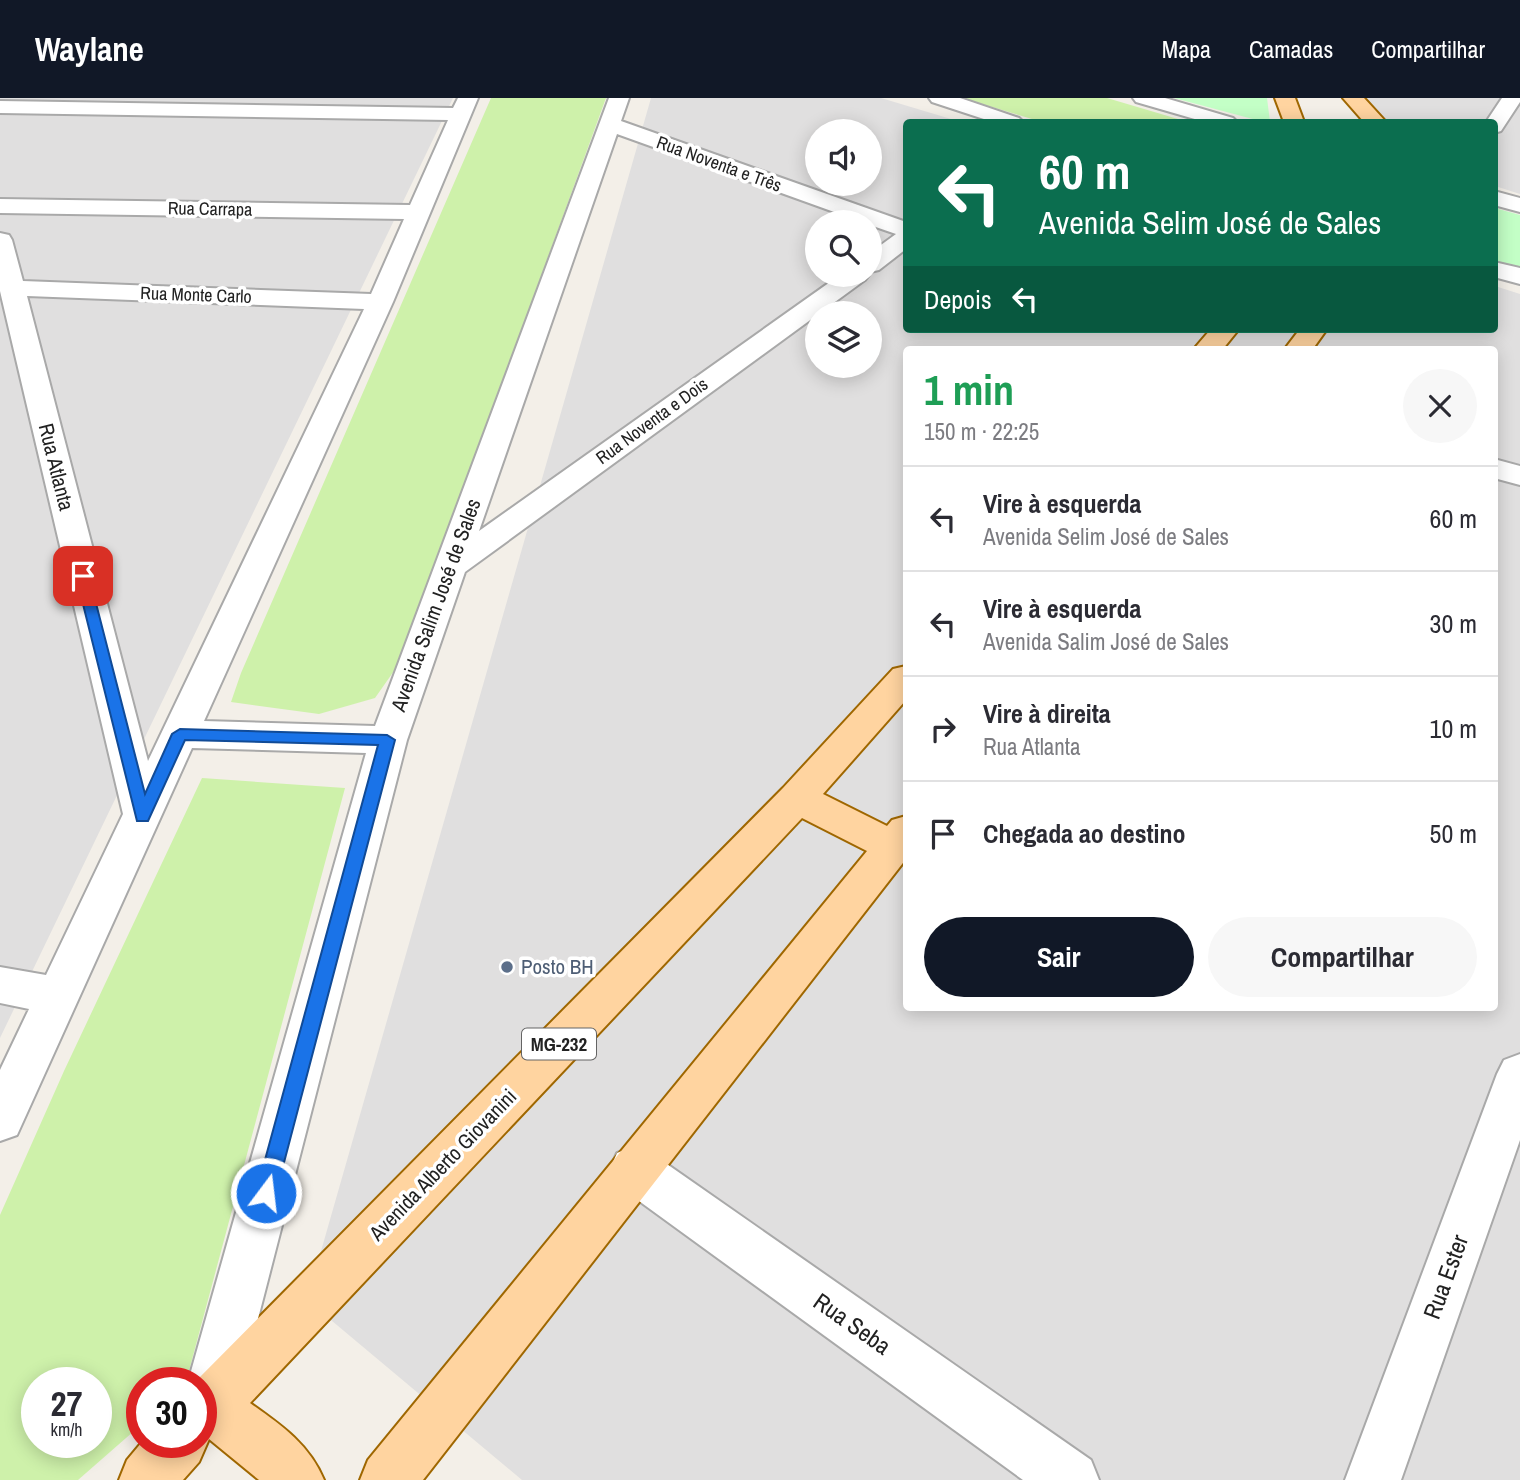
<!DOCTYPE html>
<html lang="pt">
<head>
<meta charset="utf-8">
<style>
  :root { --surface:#fff; --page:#f7f7f7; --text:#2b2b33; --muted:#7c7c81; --line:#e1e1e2; --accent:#111827 }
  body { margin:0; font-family:"Archivo Narrow",sans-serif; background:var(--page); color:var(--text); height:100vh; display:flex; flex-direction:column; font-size:26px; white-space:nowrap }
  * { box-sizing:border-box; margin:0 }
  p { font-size:23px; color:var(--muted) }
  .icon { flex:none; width:38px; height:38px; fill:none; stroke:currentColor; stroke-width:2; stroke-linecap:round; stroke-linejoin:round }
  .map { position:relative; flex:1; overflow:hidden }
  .details { position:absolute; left:903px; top:248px; width:595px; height:665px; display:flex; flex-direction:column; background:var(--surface); border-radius:7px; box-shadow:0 4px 18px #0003 }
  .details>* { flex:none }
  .guide { position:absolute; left:903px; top:21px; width:595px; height:214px; border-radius:7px; box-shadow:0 4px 18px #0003; background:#0b6e4f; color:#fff; overflow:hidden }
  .tools { position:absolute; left:805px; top:21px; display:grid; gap:14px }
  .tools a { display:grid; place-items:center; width:77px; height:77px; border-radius:50%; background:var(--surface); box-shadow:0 4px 18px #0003; font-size:35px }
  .speed { position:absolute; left:21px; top:1269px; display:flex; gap:14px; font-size:35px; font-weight:700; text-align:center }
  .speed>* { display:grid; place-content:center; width:91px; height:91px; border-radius:50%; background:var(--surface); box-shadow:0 4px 18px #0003; line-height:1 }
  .speed small { font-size:18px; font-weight:400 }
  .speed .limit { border:10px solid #d22; background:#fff; color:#111 }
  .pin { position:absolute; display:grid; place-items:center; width:60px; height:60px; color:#fff; margin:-30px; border-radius:14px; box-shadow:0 4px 10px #0006 }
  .me { position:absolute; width:77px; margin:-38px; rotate:15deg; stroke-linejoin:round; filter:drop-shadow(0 0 5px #0008) }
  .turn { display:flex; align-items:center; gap:24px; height:147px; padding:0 21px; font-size:32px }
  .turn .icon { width:91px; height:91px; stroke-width:2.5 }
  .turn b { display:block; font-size:49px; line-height:60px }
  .then { display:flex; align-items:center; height:66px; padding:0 21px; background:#0003; gap:14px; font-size:26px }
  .round { display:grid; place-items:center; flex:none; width:74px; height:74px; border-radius:37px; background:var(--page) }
  .summary { display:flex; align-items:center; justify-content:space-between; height:119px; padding:0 21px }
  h1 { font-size:42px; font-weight:700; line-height:52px; color:#1e9e55 }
  .action { display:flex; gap:14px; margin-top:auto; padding:14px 21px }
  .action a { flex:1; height:80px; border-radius:42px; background:var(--accent); color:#fff; font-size:28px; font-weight:700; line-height:80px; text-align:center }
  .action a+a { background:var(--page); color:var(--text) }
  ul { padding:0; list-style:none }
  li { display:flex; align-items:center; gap:21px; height:105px; padding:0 21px; border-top:2px solid var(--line) }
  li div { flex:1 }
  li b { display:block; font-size:26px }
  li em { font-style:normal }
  header { display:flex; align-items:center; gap:42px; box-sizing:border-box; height:98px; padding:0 35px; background:var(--accent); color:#fff }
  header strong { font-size:33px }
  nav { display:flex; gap:38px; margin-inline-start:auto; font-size:24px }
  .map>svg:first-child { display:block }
  .residential { fill:#e0dfdf; fill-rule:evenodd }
  .grass { fill:#cef1aa; fill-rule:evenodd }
  .park { fill:#c3ffc6 }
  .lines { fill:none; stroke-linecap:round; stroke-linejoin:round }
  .minor-casing { stroke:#a9a9a9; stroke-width:4 }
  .tertiary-casing { stroke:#a9a9a9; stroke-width:4 }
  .primary-casing { stroke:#9f6700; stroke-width:4 }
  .minor { fill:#fff; fill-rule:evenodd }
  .tertiary { fill:#fff; fill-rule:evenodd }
  .primary { fill:#ffd4a0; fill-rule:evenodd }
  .route { fill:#1a73e8; stroke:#114b97; stroke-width:2 }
  .service-dot { fill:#5c6f8a; stroke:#fff; stroke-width:2.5 }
  .labels { text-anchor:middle; stroke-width:7; stroke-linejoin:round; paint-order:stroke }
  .far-street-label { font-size:18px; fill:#222; stroke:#fff }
  .shield { fill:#fff; stroke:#646464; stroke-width:2 }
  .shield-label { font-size:19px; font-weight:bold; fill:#222 }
  .street-label { font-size:21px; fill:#222; stroke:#fff }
  .service-label { font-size:21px; fill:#4e5e75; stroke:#fff; text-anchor:start }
  .near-street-label { font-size:24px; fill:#222; stroke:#fff }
</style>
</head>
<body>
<header>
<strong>Waylane</strong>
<nav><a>Mapa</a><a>Camadas</a><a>Compartilhar</a></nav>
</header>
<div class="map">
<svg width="1520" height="1382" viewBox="0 0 1520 1382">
  <rect width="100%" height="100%" fill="#f3efe8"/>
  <path class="residential" d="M0,0H453L0,940Z
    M651,0H881L961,24H906V231H1494L1495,188L1520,196V1382H522L307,1202ZM817,33H870V86H817ZM817,124H870V177H817ZM817,215H870V268H817ZM906,252H1494V910H906Z
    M1361,0H1520V96L1495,88L1494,24H1384Z"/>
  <path class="grass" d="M491,0H606L401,563L375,600L319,616L231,604L241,575Z
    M962,0H1107L1188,24H1042Z
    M202,680L345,690L186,1284H142V1326L78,1382H0V1117L64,973ZM37,1284H96V1344H37Z"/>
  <path class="park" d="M1174,0H1267L1270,24H1264Z
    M1495,110L1520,117V170L1495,163Z"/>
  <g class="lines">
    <g class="minor-casing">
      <path id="minor" d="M458,0H478L393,204L204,623L375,628L609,0H629L621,23L906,124V151L879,172L870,174V155L896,136L870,127V124H862L617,36L479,433L840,177H869L865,182L465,474L407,642L236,1306L228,1325L209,1333L201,1330V1284H188L366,655L192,650L17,1037L0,1043V972L29,911L0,905V869L46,877L123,716L0,193V135L9,137L12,142L23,183L371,196L404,121L0,115V101L410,107L448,22L0,15V3L453,10ZM27,198L364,211L148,663Z
        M1502,0H1520V4L1501,33L1494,35V24H1486Z
        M1494,361L1520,368V387L1494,380Z
        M1520,956V1042L1401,1382H1345L1497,976L1504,962Z
        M634,1048L651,1055L1091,1362L1099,1382H1023L617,1087L610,1071L617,1055Z"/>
    </g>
    <g class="tertiary-casing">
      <path id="tertiary" d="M929,0H960L1019,20L1023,24H993L932,4Z
        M1133,0H1165L1233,20L1237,24H1205L1136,4Z
        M1494,93L1520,100V114L1494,107Z
        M1494,164L1520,170V186L1494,179Z"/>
    </g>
    <g class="primary-casing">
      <path id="primary" d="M1275,0H1295L1304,24H1284Z
        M1343,0H1364L1386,24H1364Z
        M1211,231H1239L1222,252H1193Z
        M1300,231H1327L1312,252H1284Z
        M906,568V602L823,696L887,728L892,722L906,718V761L423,1382H360L368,1362L867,753L802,720L250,1305C281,1327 309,1346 324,1382H259L209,1341L199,1364L183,1382H119L127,1362L142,1344H201V1284H195L783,690L893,571Z"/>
    </g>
    <use href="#minor" class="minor"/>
    <use href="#tertiary" class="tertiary"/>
    <use href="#primary" class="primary"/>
  </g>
  <path class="route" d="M83,474L89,478L145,696L172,636L180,631L387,637L395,642L276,1095L273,1102L266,1105L259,1102L256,1095L378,647L185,642L148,723H137L76,478Z"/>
  <circle class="service-dot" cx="507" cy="869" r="7"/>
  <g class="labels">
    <g class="far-street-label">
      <text transform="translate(719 66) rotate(20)" y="6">Rua Noventa e Três</text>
      <text transform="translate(210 111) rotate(1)" y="6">Rua Carrapa</text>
      <text transform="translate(196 197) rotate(2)" y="6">Rua Monte Carlo</text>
      <text transform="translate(652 323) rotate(-36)" y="6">Rua Noventa e Dois</text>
    </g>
    <rect class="shield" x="522" y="930.5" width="74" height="31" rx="5"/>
    <g class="shield-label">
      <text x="559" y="953">MG-232</text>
    </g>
    <g class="street-label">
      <text transform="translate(56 369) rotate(76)" y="7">Rua Atlanta</text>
      <text transform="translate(436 507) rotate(-70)" y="7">Avenida Salim José de Sales</text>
      <text transform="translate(443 1067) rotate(-46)" y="7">Avenida Alberto Giovanini</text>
    </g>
    <g class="service-label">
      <text x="521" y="876">Posto BH</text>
    </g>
    <g class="near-street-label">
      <text transform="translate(1446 1179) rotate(-70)" y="8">Rua Ester</text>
      <text transform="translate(852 1226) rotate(35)" y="8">Rua Seba</text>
    </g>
  </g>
</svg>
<div class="tools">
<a><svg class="icon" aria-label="sound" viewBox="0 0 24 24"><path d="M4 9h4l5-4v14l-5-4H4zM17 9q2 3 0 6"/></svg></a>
<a><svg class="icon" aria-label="search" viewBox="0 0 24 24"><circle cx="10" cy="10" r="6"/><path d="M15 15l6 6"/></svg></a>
<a><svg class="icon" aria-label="layers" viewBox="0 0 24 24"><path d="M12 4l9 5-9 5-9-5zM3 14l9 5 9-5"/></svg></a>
</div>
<div class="speed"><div>27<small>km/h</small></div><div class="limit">30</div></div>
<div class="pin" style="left:83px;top:478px;background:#d93025"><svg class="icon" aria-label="arrive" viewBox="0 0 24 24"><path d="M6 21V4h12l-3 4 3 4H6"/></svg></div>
<svg class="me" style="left:266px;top:1095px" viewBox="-20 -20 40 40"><circle r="17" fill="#1a73e8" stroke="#fff" stroke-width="3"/><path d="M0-11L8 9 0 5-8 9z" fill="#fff"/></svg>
<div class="guide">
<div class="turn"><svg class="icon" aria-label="left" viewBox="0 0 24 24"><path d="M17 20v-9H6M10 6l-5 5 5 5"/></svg><div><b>60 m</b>Avenida Selim José de Sales</div></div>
<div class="then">Depois<svg class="icon" aria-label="left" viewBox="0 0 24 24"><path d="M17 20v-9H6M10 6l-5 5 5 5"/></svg></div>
</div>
<section class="details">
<div class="summary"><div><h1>1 min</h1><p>150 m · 22:25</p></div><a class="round"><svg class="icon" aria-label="close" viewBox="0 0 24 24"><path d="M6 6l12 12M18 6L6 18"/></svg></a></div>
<ul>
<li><svg class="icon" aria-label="left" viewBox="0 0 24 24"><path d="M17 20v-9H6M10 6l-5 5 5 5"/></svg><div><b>Vire à esquerda</b><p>Avenida Selim José de Sales</p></div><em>60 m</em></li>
<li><svg class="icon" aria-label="left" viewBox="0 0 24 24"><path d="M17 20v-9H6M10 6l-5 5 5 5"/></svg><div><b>Vire à esquerda</b><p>Avenida Salim José de Sales</p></div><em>30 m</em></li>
<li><svg class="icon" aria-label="right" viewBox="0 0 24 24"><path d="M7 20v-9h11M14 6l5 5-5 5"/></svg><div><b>Vire à direita</b><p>Rua Atlanta</p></div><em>10 m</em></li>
<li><svg class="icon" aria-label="arrive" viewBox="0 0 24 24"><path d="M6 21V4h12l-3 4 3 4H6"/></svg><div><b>Chegada ao destino</b></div><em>50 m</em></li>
</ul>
<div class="action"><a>Sair</a><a>Compartilhar</a></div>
</section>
</div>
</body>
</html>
